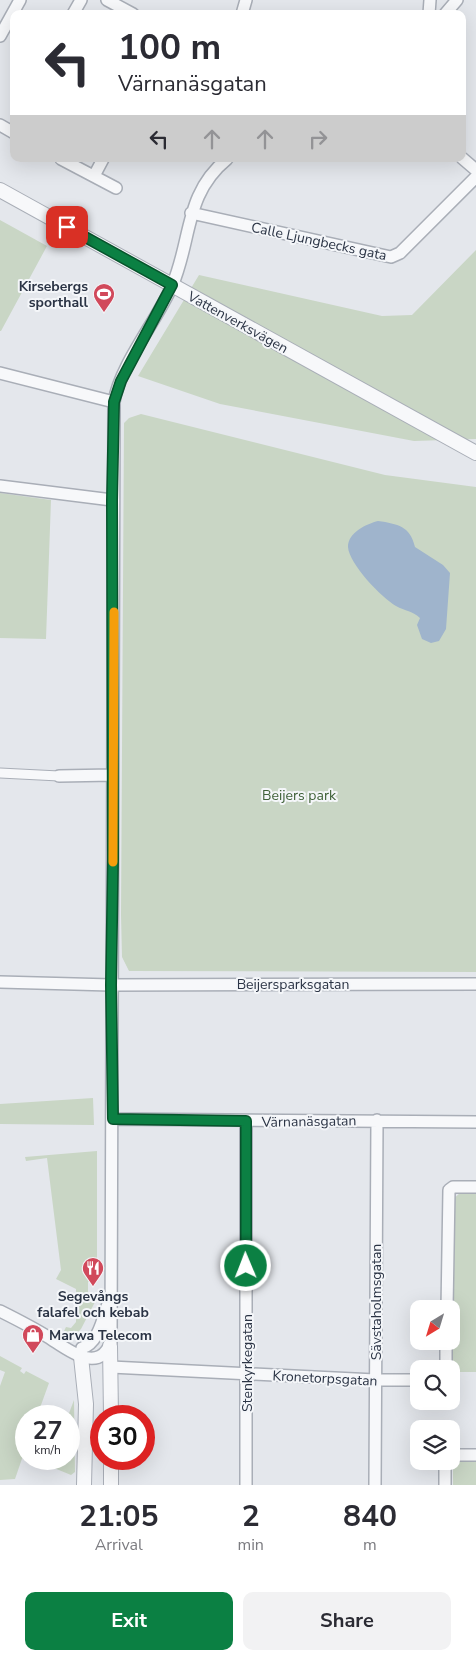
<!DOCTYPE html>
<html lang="en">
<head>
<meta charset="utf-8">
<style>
  :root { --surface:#fff; --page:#f2f2f3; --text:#2b2b33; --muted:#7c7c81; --accent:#0b8043 }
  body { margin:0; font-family:"Nunito Sans",sans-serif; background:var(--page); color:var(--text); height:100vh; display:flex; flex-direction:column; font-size:19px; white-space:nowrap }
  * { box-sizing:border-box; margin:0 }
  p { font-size:16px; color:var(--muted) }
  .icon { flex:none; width:28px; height:28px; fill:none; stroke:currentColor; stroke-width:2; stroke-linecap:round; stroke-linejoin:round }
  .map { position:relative; height:1485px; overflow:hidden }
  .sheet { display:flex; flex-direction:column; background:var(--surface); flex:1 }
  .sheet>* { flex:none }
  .top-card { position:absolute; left:10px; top:10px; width:456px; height:152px; border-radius:10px; box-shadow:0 5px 20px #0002; background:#fff; color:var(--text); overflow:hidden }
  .needle { width:32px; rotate:218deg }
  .fabs { position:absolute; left:410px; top:1300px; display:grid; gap:10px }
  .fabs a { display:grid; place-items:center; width:50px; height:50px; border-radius:10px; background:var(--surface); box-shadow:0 5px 20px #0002; font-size:25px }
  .speed { position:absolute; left:15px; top:1405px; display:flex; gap:10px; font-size:25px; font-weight:700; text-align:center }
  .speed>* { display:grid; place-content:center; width:65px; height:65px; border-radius:50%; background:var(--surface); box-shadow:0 5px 20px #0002; line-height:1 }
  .speed small { font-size:12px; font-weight:400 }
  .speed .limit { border:8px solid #d22; background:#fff; color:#111 }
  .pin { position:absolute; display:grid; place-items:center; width:42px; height:42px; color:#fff; margin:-21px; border-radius:10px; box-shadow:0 2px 8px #0006 }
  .me { position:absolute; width:55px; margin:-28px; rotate:359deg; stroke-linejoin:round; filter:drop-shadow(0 0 4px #0008) }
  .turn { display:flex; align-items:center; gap:18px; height:105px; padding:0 25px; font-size:22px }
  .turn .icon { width:65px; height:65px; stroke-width:2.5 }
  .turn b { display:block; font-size:35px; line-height:42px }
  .lanes { display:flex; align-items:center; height:48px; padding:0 25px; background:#0003; justify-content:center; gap:25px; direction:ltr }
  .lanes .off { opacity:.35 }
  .eta { display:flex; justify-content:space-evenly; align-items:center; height:85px; text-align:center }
  .eta b { font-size:30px; font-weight:700; line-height:35px }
  .cta { display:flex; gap:10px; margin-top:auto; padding:10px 25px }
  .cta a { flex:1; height:58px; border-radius:10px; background:var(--accent); color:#fff; font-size:20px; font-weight:700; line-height:58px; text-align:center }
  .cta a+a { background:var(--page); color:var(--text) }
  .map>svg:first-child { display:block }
  .green { fill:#c9d6c5 }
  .water { fill:#9fb4cc }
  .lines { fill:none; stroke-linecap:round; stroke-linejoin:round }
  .pedestrian-casing { stroke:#a9aeb7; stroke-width:11 }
  .minor-casing { stroke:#a9aeb7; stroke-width:14 }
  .tertiary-casing { stroke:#a9aeb7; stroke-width:16 }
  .pedestrian { stroke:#f7f8fa; stroke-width:9 }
  .minor { stroke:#f7f8fa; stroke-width:11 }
  .tertiary { stroke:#f7f8fa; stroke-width:14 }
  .route-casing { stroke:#07532c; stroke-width:12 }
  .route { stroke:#0b8043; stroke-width:9 }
  .slow { stroke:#f59e0b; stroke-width:9 }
  .labels { text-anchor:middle; stroke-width:4; stroke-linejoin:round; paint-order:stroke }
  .street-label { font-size:14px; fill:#2b3445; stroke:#f4f6f9 }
  .poi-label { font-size:14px; font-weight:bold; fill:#2b3445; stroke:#f4f6f9; text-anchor:end }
  .park-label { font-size:14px; fill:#3f6138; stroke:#f4f6f9 }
</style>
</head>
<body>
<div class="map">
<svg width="476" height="1485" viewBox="0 0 476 1485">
  <rect width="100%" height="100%" fill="#e4e7ec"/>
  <path class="green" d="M0,220L47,246L1,331H0Z
    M476,250V439L414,441L220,404L138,376L199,275L382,316L412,315Z
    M141,414L385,475L476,487V972L129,971L122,957L121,915L124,423L129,418Z
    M0,493L51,500L46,639L0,638Z
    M93,1098L94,1125L0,1124V1104Z
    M97,1151V1282H88V1294L97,1295L96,1300L81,1329L78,1332L69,1334L64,1331L66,1327L71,1328L76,1322V1289L56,1279L61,1270L47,1158L26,1161L25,1157Z
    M460,1193H476V1372H451V1201Z
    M0,1356L22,1368L20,1371L24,1374L26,1371L49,1383L37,1416H26V1423L23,1430L26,1432V1447L15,1479L0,1480V1386L5,1372L0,1370Z
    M74,1400L75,1472L71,1475L54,1468L52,1465L54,1459H69L68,1416Z
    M453,1461H476V1485H453Z"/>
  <path class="water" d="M378,521C398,524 410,526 415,547L443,565L450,573L446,629L439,641L431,643L422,639L417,625L420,618C413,611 405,611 396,606C382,598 349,564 348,547C348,532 367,524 378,521Z"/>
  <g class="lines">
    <g class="pedestrian-casing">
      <path id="pedestrian" d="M0,773L59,776"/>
    </g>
    <g class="minor-casing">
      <path id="minor" d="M107,0L133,14
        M73,14L81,0
        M242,14L246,0
        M429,14L430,0
        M445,14L457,0
        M0,36L20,0
        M0,125L14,133
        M462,158L476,170
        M61,159L116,188
        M94,176L103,159
        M191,213L391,257L400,253L476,177
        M0,373L114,402
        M0,486L112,500
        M59,776L112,775
        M0,982L111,985L476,984
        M113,1119L476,1122
        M447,1309L449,1190L453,1187H476
        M0,1311C16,1319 32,1327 48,1337C66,1348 98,1376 111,1342L114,402C120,365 156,322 172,286C192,240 184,194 227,159
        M81,1357L82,1348C99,1343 103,1317 109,1301
        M111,1367L375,1380H419
        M446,1369V1341
        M451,1455H476
        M445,1461V1485
        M246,1485V1121
        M375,1485L377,1120"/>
    </g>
    <g class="tertiary-casing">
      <path id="tertiary" d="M0,190L476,453
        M110,1346L111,1416
        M81,1357L86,1404L84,1485
        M111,1485V1459"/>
    </g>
    <use href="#pedestrian" class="pedestrian"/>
    <use href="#minor" class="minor"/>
    <use href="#tertiary" class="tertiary"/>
  </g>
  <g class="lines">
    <g class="route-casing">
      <path id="route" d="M67,227L172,285L121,381L114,402L112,500L113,859L111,985L113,1119L246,1121V1266"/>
    </g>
    <use href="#route" class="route"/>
    <path class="slow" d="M113,862L114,612"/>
  </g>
  <defs>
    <g id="stadium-pin" transform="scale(1.125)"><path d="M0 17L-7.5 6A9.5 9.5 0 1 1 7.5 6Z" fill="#d1495b" stroke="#f4f6f9"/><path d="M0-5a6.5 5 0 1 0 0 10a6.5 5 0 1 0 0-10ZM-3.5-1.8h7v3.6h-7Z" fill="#fff"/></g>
    <g id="restaurant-pin" transform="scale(1.125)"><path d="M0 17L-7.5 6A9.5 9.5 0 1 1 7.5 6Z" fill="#d1495b" stroke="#f4f6f9"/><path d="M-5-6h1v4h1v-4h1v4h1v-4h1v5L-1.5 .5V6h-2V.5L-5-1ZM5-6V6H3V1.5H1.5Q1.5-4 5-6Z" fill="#fff"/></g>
    <g id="shop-pin" transform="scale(1.125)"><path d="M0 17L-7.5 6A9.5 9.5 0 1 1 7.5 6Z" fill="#d1495b" stroke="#f4f6f9"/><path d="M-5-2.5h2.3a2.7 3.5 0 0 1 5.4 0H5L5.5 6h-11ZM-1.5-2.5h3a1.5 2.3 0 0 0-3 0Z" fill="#fff"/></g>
  </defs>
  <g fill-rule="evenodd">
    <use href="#stadium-pin" x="104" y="294"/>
    <use href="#restaurant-pin" x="93" y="1268"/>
    <use href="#shop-pin" x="33" y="1335"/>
  </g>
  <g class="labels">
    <g class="street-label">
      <text transform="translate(319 241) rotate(12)" y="5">Calle Ljungbecks gata</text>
      <text transform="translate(238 322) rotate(29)" y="5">Vattenverksvägen</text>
      <text x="293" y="989">Beijersparksgatan</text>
      <text transform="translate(309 1121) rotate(-1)" y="5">Värnanäsgatan</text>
      <text transform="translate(376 1302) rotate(-90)" y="5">Sävstaholmsgatan</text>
      <text transform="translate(247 1363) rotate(-90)" y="5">Stenkyrkegatan</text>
      <text transform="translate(325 1378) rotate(3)" y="5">Kronetorpsgatan</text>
    </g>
    <g class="poi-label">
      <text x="88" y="291">Kirsebergs<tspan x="88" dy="16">sporthall</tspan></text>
      <text x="93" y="1301" text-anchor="middle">Segevångs<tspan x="93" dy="16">falafel och kebab</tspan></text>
      <text x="49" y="1340" text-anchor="start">Marwa Telecom</text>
    </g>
    <g class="park-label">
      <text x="299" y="800">Beijers park</text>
    </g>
  </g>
</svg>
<div class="fabs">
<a><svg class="needle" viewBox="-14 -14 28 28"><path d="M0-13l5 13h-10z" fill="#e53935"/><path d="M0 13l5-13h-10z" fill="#7c7c81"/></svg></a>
<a><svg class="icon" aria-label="search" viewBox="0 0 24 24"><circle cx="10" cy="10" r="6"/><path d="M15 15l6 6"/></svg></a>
<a><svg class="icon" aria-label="layers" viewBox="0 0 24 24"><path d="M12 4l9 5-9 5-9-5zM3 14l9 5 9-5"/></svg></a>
</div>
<div class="speed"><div>27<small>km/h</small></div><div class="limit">30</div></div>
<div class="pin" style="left:67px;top:227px;background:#d93025"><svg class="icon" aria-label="arrive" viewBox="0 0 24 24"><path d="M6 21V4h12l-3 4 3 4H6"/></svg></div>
<svg class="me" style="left:246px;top:1266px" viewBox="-20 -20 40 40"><circle r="17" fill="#0b8043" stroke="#fff" stroke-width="3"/><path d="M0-11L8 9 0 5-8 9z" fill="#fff"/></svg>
<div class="top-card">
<div class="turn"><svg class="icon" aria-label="left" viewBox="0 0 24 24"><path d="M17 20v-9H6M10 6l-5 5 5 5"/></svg><div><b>100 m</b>Värnanäsgatan</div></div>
<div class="lanes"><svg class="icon" aria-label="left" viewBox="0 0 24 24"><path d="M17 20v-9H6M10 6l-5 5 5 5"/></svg><svg class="icon off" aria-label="ahead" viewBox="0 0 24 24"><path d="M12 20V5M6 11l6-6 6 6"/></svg><svg class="icon off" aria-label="ahead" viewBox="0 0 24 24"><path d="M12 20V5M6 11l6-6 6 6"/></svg><svg class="icon off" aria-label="right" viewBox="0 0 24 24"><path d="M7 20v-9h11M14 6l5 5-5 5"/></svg></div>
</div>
</div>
<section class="sheet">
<div class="eta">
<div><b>21:05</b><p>Arrival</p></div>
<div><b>2</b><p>min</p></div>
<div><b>840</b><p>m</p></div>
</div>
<div class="cta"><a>Exit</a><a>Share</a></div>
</section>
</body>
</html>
